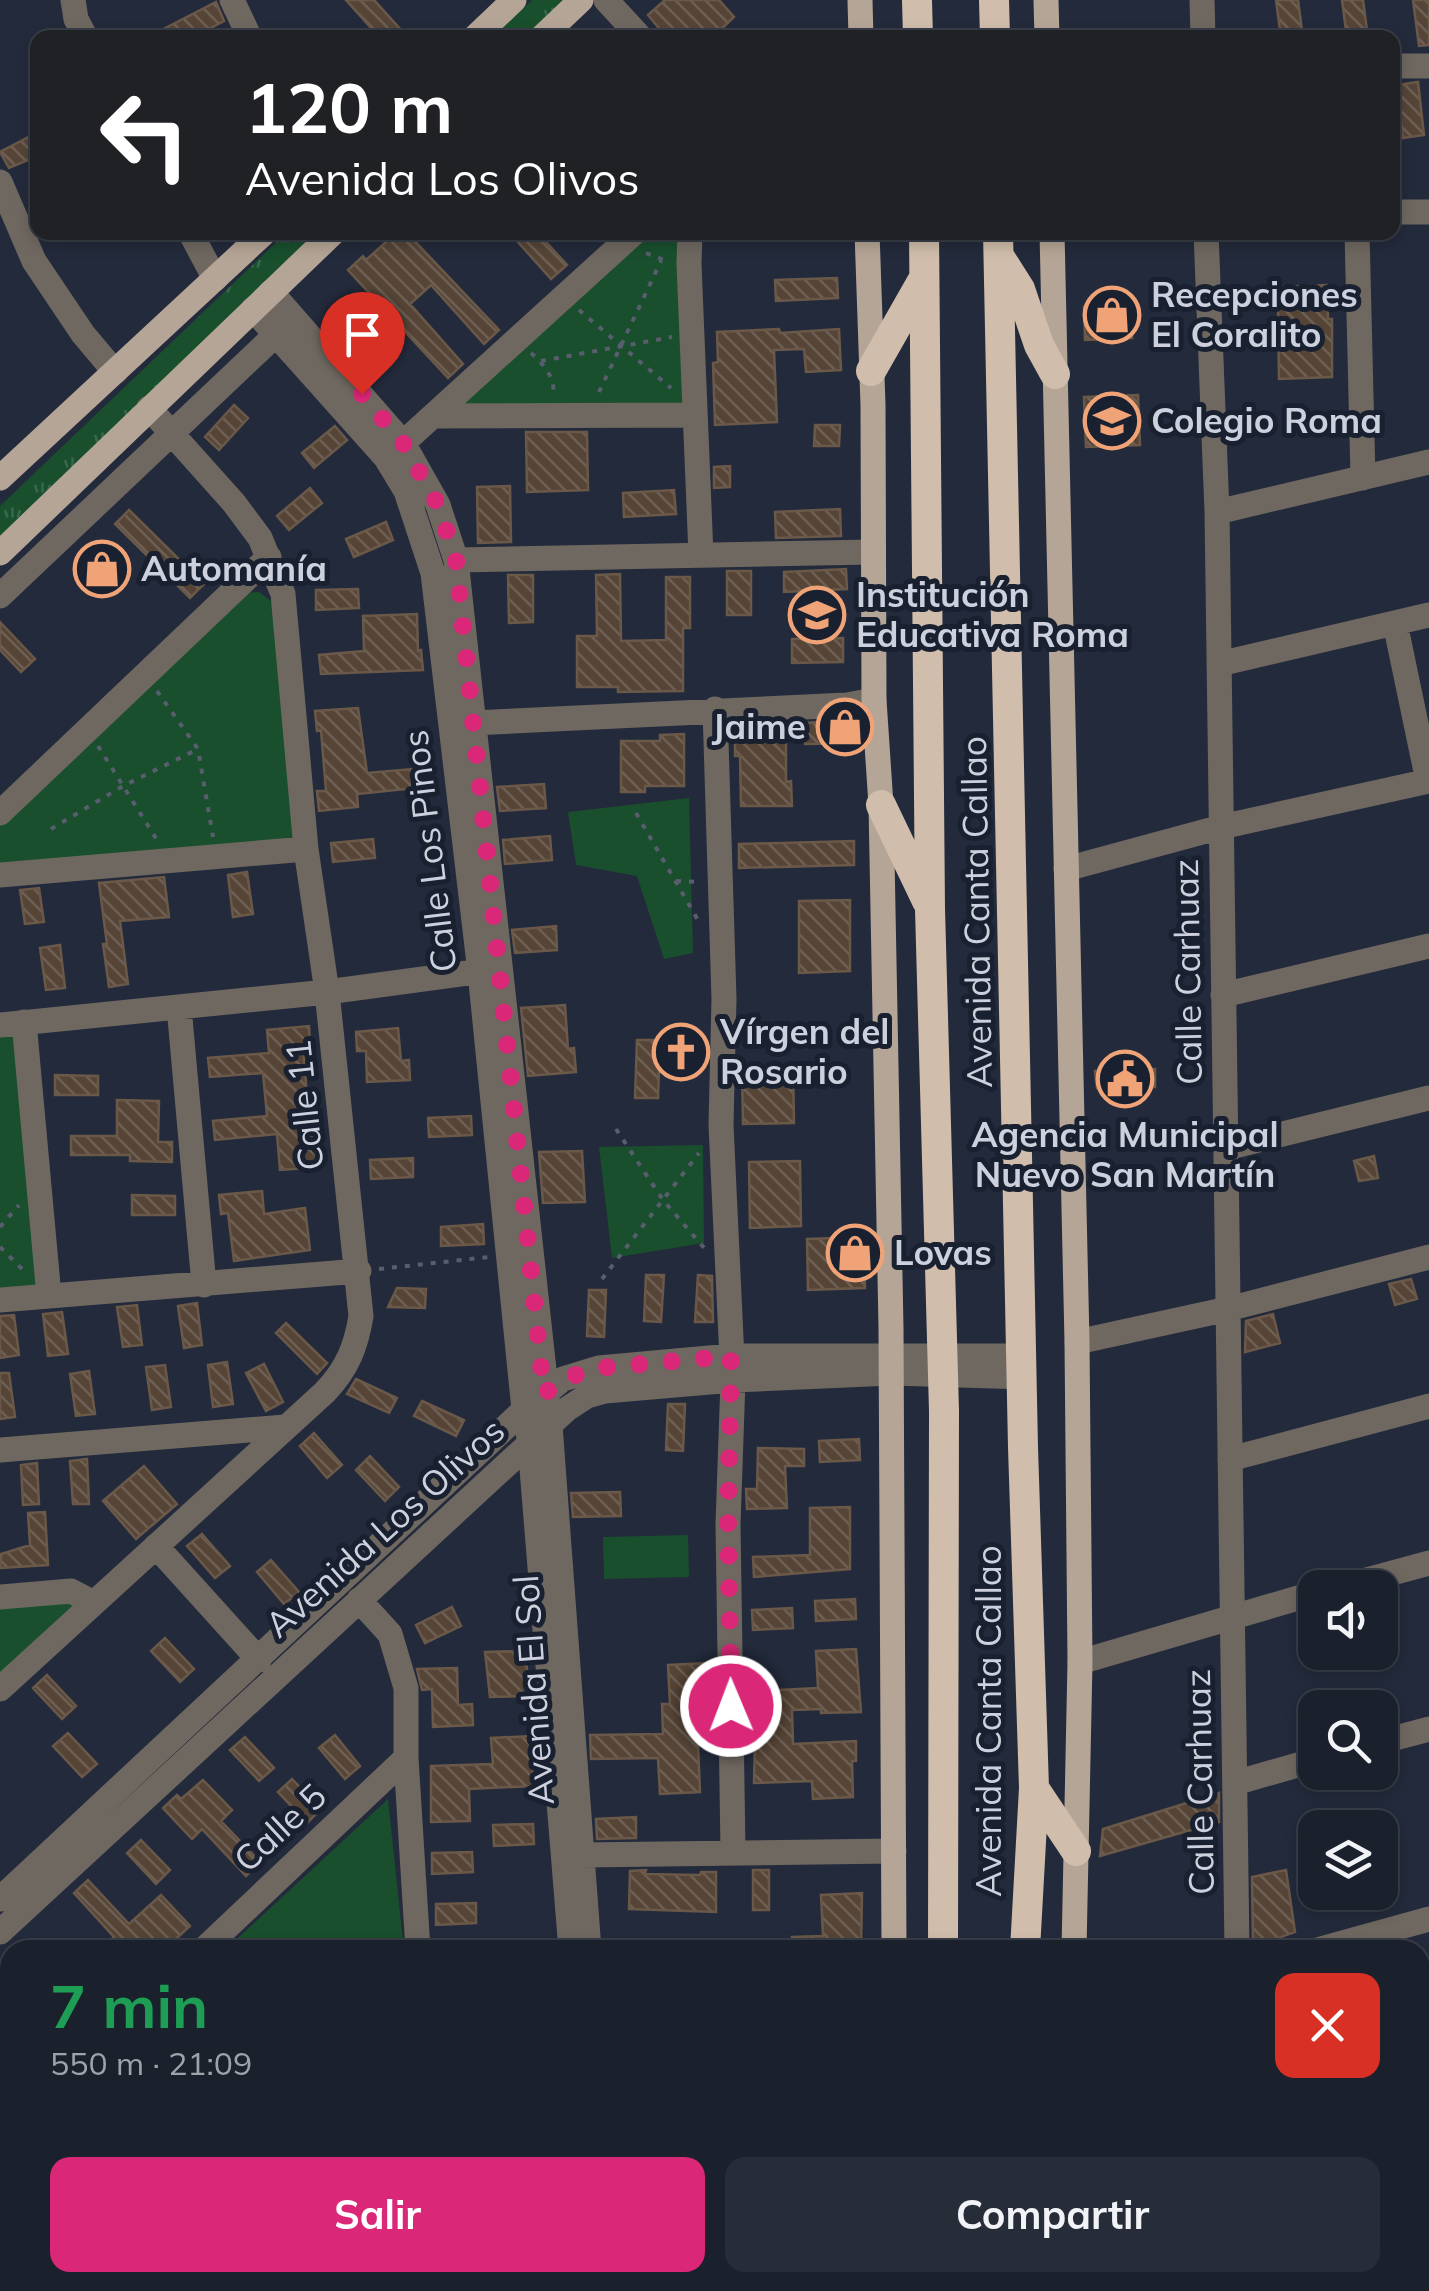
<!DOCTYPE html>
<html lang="es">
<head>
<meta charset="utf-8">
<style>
  :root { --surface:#1a202c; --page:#272d38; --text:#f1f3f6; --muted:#9fa3a9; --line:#383e48; --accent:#db2777 }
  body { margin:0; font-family:Mulish,sans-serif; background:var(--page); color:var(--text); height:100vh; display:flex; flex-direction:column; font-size:38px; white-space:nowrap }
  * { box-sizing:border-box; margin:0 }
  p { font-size:32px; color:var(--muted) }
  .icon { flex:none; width:55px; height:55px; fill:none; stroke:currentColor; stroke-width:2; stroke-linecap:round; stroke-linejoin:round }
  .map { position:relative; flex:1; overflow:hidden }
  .drawer { position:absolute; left:0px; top:1940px; width:1430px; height:352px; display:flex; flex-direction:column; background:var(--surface); border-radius:30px 30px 0 0; box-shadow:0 5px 15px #0003,0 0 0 2px var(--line) }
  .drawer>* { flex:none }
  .hud { position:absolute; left:30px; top:30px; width:1370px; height:210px; border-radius:20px; box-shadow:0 5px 15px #0003,0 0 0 2px var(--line); background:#202124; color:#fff; overflow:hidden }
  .buttons { position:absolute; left:1298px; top:1570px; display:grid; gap:20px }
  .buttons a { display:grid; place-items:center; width:100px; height:100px; border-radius:20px; background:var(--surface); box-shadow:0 5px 15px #0003,0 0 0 2px var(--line); font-size:50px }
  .pin { position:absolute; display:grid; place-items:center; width:85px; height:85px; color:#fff; margin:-102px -42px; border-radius:50% 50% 50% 0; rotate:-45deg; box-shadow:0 0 10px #0007 }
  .pin .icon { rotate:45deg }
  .me { position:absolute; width:110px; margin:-55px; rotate:359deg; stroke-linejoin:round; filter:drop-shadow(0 0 8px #0008) }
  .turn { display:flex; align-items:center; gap:35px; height:210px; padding:0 50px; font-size:45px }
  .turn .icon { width:130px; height:130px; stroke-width:2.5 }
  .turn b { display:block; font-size:70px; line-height:85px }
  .round { display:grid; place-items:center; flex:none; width:105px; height:105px; border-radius:20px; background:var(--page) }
  .overview { display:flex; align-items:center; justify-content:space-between; height:170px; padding:0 50px }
  h1 { font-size:60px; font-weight:700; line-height:75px; color:#1e9e55 }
  .primary-button { display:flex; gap:20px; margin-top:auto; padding:20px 50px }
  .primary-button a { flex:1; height:115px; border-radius:20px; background:var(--accent); color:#fff; font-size:40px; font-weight:700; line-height:115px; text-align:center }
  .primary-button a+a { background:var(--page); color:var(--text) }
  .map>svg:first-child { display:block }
  .education { fill:#383120 }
  .grass { fill:url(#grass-tufts) }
  .green { fill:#194f2d }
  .building { fill:url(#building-back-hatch); stroke:#6a5849; stroke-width:2.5 }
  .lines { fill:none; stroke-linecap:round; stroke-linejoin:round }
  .path { stroke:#585e6d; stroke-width:4; stroke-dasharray:5 8; stroke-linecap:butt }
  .minor { stroke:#6f6861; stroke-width:25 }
  .major { stroke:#b5a596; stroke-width:25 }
  .highway { stroke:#d0bdab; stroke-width:30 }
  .route { stroke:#db2777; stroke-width:18; stroke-dasharray:0 32.4 }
  .labels { text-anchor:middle; stroke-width:10; stroke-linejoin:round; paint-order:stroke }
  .poi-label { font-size:35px; font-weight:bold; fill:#cdd1dd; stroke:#192030; text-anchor:start }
  .street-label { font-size:35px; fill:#cdd1dd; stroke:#192030 }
</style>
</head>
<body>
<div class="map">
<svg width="1429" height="2291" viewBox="0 0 1429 2291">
  <defs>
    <pattern id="grass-tufts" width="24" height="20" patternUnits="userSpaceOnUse" patternTransform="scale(2.5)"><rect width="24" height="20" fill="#194f2d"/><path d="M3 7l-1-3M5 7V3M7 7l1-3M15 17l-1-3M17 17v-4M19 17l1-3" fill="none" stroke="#39674b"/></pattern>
    <pattern id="building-back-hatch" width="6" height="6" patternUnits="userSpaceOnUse" patternTransform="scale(2.5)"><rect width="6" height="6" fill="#564537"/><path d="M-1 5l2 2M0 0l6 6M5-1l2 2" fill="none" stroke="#6d5f54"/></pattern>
  </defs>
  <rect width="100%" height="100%" fill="#232a3b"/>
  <path class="education" d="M173,2283H279L280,2291H146V2286Z"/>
  <path class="grass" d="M532,0H564L525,37L492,38Z
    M286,233H321L0,538V506Z"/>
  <path class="green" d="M649,233H680L687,409L460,406Z
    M259,592L272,602L295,839L0,865V824L242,593Z
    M689,798L693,953L664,959L637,876L576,865L568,812Z
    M16,1034L39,1289L0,1292V1035Z
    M703,1145L704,1243L612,1258L599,1147Z
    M688,1535L689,1577L604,1579L603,1537Z
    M68,1599L76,1609L0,1679V1605Z
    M388,1799L404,1950H225Z
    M1429,2012V2167L1420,2170V2015Z"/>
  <path class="building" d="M346,0H374L401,30L392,38H380Z
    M665,0H719L734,17L712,38H667L648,15Z
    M1276,0H1298L1303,38H1281Z
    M1342,0H1363L1368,38H1347Z
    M1413,0H1429V45L1419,46Z
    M216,2L224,21L192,38H146Z
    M1418,82L1424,135L1403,138L1397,85Z
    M38,132V156L9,168L0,152Z
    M397,232H406L499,330L484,344L431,285L410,304L463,364L448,378L348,270L363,256L366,260Z
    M509,232H537L567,265L551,279Z
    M837,278L838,298L776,301L775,280Z
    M1327,285L1328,319H1332V377L1279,379L1278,308H1274L1273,287Z
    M1131,305L1132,338L1085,340L1084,307Z
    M779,329L780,333L839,329L841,370L806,372L804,349L774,350L777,422L715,425L713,363L718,362L717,332Z
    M1138,395L1140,445L1086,447L1084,397Z
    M234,405L248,418L219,450L205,437Z
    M815,425H840L839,446H814Z
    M335,426L347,440L314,468L302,453Z
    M526,432H587L588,490L527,492Z
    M730,466V487L714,488V467Z
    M510,486L511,542L478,543L477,487Z
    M310,488L322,503L289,530L277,516Z
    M674,490L676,514L624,517L623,493Z
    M840,509L841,536L776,538L775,512Z
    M129,510L204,584L190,598L115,524Z
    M386,522L393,540L354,557L346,539Z
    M846,569L847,589L784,592V572Z
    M727,571H751V615H727Z
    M620,574L621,641L666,640V577H690V628H683V691L618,692V687H577V636H597L596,575Z
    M508,575H533V622L509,623Z
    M358,589L359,608L316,610V590Z
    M417,614L418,651L421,650L423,670L321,674L319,655L364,651L363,616Z
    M0,622L35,659L21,672L0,650Z
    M843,638V662L792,663V639Z
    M358,708L367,773L424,768L426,787L357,794L358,807L319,811L317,791H326L321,730L317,731L315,711Z
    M855,720L859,727V743L805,744V723Z
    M786,731V782L791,781L792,806H741L740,756H735V732Z
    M684,734V786H645V792H621V741H660V735Z
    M544,784L546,808L500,811L497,787Z
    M550,836L552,860L505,864L503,840Z
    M373,839L375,858L333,862L331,843Z
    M854,841V865L739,868V844Z
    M247,872L253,914L233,917L228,875Z
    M164,877L169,917L120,921L128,984L109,987L103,944H107L99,883Z
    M39,888L44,922L25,924L20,890Z
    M850,900V971L799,973V901Z
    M556,926L557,950L515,953L512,930Z
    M60,945L65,988L46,990L40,948Z
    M565,1005L568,1049L574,1048L576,1072L528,1076L521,1008Z
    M309,1026L310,1045L303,1046L308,1109L319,1108L322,1167L280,1170L277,1134L215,1140L213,1121L267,1116L263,1073L210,1077L208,1058L269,1053L267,1030Z
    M398,1028L401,1061L409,1060L410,1080L367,1082L366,1051H357L356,1032Z
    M637,1040H660L658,1098H635Z
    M793,1069L794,1123L743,1124L742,1070Z
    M1155,1069V1087L1097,1088L1095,1071Z
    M55,1075L98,1076V1095H55Z
    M117,1100L159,1101L158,1142H172V1162L130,1161V1155H71V1136H117Z
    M471,1116L472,1135L429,1137L428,1118Z
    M582,1151L585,1202L543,1203L539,1152Z
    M1374,1156L1378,1178L1359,1181L1354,1161Z
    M413,1158V1177L371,1179L370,1160Z
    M800,1161L801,1226L750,1228L749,1162Z
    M262,1191L264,1214L305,1208L310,1250L234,1261L228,1213L221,1214L219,1195Z
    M132,1195L175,1196V1215H132Z
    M483,1224L484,1244L441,1246V1227Z
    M864,1237L865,1288L808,1290L807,1239Z
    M646,1275H664L661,1322L644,1321Z
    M698,1275L712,1276L713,1322H695Z
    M1411,1279L1417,1299L1395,1305L1389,1284Z
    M397,1288L426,1289L425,1308L388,1307Z
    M589,1290H606L604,1337L587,1336Z
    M197,1303L202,1345L184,1348L178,1306Z
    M137,1305L142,1345L123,1347L117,1307Z
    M62,1312L68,1354L48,1356L43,1314Z
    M1273,1314L1280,1343L1245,1352L1246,1321Z
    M14,1315L19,1355L0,1358V1316Z
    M286,1323L327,1363L317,1374L276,1333Z
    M227,1362L233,1404L213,1407L208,1365Z
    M264,1364L283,1402L266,1411L246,1373Z
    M165,1365L171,1407L152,1410L146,1367Z
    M89,1371L95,1414L76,1416L70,1374Z
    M0,1373H9L15,1417L0,1419Z
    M356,1379L397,1398L389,1413L347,1394Z
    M422,1401L464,1420L456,1436L414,1416Z
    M668,1404H685L683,1451L666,1450Z
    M314,1433L342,1465L327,1478L300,1446Z
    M859,1439L860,1460L820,1462L819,1441Z
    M758,1448L804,1449V1466H785L787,1508L747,1509L746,1489H757Z
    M370,1456L399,1487L385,1501L356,1470Z
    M87,1459L89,1504H73L70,1461Z
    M37,1463L39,1504L23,1505L21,1465Z
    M144,1466L177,1504L136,1539L103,1501Z
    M620,1492L621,1516L573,1517L571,1493Z
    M850,1507V1569L754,1577L753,1557L810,1555V1508Z
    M45,1512L48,1565L0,1568L1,1554L30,1545L28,1513Z
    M202,1534L230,1566L215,1578L187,1546Z
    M271,1560L299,1592L284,1604L257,1572Z
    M855,1599L856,1619L816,1621L815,1601Z
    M452,1607L461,1626L425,1643L416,1625Z
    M792,1608L793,1628L753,1630L752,1610Z
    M165,1638L194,1669L180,1682L151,1651Z
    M856,1649L861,1712L821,1713V1709L792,1710L793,1744L856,1741V1761H852L853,1797L813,1799L812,1781L754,1783L756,1691L818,1688L816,1651Z
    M525,1651L530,1696L490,1697L485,1652Z
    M708,1663L709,1683L701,1684L703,1723H697L700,1792L660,1794L658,1758L591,1759L590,1735L663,1734L662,1704H670L668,1665Z
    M457,1668L458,1705L472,1704L473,1725L433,1727L432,1689L422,1690L417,1669Z
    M47,1675L76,1706L62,1719L33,1688Z
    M68,1733L97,1764L82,1777L53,1746Z
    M335,1735L360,1766L345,1779L319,1748Z
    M531,1736L533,1786L469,1789L470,1821L431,1822V1766L493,1764L491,1738Z
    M245,1737L274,1768L259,1781L230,1750Z
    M292,1779L321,1809L307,1823L278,1792Z
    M203,1780L232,1810L221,1821L260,1862L246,1876L202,1829L192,1839L163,1808L177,1795L181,1799Z
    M1219,1793V1822L1100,1856L1103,1829Z
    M636,1817V1838L597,1839L596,1819Z
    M533,1824L534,1844L494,1846L493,1825Z
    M141,1840L170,1870L156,1884L127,1853Z
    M472,1852L473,1872L432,1874V1853Z
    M646,1870L645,1874L700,1875L701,1872H716V1912L629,1909L630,1871Z
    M753,1870H769V1910H753Z
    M1286,1870L1295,1932L1256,1946L1253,1943L1252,1877Z
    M88,1880L129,1924L161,1895L190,1926L164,1950H100L114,1937L74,1893Z
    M862,1893L861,1950H792V1937L823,1936L821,1895Z
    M476,1903V1923L436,1925V1904Z"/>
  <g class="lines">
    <path class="path" d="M646,253L669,262
      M579,310L671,388
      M531,353C544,364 556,379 553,395
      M541,361L672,337
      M599,392L661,261
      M157,691L198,749L213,837
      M98,746L157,840
      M636,813L699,922
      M51,829L123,786L198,749
      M676,881L701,882
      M616,1129L663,1200L705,1249
      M0,1227L19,1205
      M0,1247L25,1272
      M379,1269L489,1257
      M602,1279L699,1153"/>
    <path class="minor" d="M73,0L76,19L86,38
      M232,0L250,38
      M606,0L641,38
      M1202,0L1203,38
      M1392,66H1429
      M0,182L34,261L83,334L115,372
      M1392,212H1429
      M190,232L215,279
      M690,232L689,264L701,555
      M1206,232L1217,512L1237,1950
      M1357,232L1363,478
      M271,292L403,443L438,505L456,560L550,1425L589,1950
      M253,309L386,458L406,491L433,573L480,972L524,1410L530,1444L571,1950
      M433,416L694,415
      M403,443L635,232
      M1217,512L1429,462
      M456,560L872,552
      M0,596L287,324
      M1395,623L1428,781
      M1219,664L1429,615
      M715,709L724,999L721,1125L733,1380L728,1524L733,1851
      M472,723L847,705L874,700
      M0,813L269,557
      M1066,869L1221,827L1429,781
      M0,875L306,849
      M1223,995L1429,946
      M179,1007L204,1285
      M24,1022L49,1296
      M0,1025L327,992L497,969
      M1226,1148L1429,1098
      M0,1300L359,1271
      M1077,1342L1228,1309L1429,1257
      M0,1450L285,1427
      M1230,1459L1429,1406
      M156,1546L259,1660
      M1337,1588L1429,1563
      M0,1597L71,1591L94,1603
      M359,1600L390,1634L406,1688V1758L418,1950
      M1080,1662L1315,1593
      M0,1689L325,1392C347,1369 356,1347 361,1316L327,992L306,849L283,594L260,538L234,503L149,408
      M1380,1742L1429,1729
      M1235,1783L1315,1760
      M581,1855L894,1851
      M0,1899L524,1410L563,1379L599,1368L731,1356H1023
      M0,1932L567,1409L587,1396L605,1391L733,1380L891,1373L1023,1377
      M203,1950L406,1758
      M1317,1950L1429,1919
      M1420,2000L1429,1998
      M0,2138L10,2130
      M1420,2177L1429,2174
      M0,2269L10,2268
      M116,2282L117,2291
      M298,2282L299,2291
      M443,2282L444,2291
      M598,2282L599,2291
      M616,2282L617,2291
      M749,2282V2291
      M1244,2282V2291"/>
    <path class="major" d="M860,0L861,38
      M1046,0L1047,38
      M474,38L514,0
      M541,38L581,0
      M867,232L873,405L874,700L881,805L891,1328L894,1950
      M1052,232L1077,1342L1080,1662L1074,1950
      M0,478L265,232
      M0,553L334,232
      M1075,2282V2291
      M894,2291V2282"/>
    <path class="highway" d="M917,0L918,38
      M994,0L995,38
      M924,232L930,909L944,1411L943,1950
      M998,232L1023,1447L1034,1788L1025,1950
      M999,256L1020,289L1039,345L1055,374
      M871,371L924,278
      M881,805L927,901
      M1034,1788L1076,1851
      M941,2291V2282
      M1022,2291L1023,2282"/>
  </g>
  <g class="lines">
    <path class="route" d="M362,394L403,443L438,505L456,560L544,1394L563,1379L598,1368L731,1356L728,1524L731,1706"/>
  </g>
  <defs>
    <g id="shop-ring" transform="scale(2.875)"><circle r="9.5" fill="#192030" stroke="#efa377" stroke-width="1.5"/><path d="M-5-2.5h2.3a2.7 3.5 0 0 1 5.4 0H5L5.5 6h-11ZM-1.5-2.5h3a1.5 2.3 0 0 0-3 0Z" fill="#efa377"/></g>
    <g id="school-ring" transform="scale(2.875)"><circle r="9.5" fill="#192030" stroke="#efa377" stroke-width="1.5"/><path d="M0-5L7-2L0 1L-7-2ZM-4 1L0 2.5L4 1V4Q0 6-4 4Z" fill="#efa377"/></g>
    <g id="church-ring" transform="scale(2.875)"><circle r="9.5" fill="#192030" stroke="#efa377" stroke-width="1.5"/><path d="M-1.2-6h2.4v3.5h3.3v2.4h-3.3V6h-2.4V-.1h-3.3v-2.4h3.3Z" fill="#efa377"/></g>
    <g id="civic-ring" transform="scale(2.875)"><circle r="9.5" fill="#192030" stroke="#efa377" stroke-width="1.5"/><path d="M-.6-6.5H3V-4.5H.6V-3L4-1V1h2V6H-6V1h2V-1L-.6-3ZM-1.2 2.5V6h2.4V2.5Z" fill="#efa377"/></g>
  </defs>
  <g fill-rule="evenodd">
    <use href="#shop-ring" x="1112" y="315"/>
    <use href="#school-ring" x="1112" y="421"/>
    <use href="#shop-ring" x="102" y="569"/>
    <use href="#school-ring" x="817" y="615"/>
    <use href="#shop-ring" x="845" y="727"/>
    <use href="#church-ring" x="681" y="1052"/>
    <use href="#civic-ring" x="1125" y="1079"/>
    <use href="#shop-ring" x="855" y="1253"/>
  </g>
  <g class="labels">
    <g class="poi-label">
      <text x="1151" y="307">Recepciones<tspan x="1151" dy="40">El Coralito</tspan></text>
      <text x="1151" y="433">Colegio Roma</text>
      <text x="141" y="581">Automanía</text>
      <text x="856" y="607">Institución<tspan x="856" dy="40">Educativa Roma</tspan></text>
      <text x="806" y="739" text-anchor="end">Jaime</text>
      <text x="720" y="1044">Vírgen del<tspan x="720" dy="40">Rosario</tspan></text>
      <text x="1125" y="1147" text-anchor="middle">Agencia Municipal<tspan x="1125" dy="40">Nuevo San Martín</tspan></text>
      <text x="894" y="1265">Lovas</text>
    </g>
    <g class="street-label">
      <text transform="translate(430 851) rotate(-97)" y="12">Calle Los Pinos</text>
      <text transform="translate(977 912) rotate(-91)" y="12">Avenida Canta Callao</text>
      <text transform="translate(1188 972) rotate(-91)" y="12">Calle Carhuaz</text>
      <text transform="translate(305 1105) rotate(-96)" y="12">Calle 11</text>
      <text transform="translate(385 1528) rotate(-42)" y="12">Avenida Los Olivos</text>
      <text transform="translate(534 1690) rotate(-94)" y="12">Avenida El Sol</text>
      <text transform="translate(989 1721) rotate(-90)" y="12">Avenida Canta Callao</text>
      <text transform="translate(1200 1782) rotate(-91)" y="12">Calle Carhuaz</text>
      <text transform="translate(280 1828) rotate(-43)" y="12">Calle 5</text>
    </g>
  </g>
</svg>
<div class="buttons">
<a><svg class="icon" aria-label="sound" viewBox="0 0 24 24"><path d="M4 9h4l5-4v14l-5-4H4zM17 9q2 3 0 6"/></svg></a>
<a><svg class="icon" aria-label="search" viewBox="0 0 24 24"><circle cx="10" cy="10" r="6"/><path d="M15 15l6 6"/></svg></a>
<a><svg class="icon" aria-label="layers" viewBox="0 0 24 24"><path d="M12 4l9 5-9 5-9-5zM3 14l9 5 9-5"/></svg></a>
</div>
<div class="pin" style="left:362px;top:394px;background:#d93025"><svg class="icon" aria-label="arrive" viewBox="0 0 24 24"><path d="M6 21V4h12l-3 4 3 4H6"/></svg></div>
<svg class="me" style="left:731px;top:1706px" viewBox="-20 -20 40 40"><circle r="17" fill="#db2777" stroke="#fff" stroke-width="3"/><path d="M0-11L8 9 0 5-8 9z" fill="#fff"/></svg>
<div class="hud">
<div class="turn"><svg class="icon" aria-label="left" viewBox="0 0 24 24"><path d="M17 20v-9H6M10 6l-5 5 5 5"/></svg><div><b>120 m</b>Avenida Los Olivos</div></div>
</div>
<section class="drawer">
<div class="overview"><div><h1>7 min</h1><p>550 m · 21:09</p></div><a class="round" style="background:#d93025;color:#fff"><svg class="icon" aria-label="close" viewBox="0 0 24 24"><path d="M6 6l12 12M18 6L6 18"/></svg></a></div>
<div class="primary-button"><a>Salir</a><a>Compartir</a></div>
</section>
</div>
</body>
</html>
